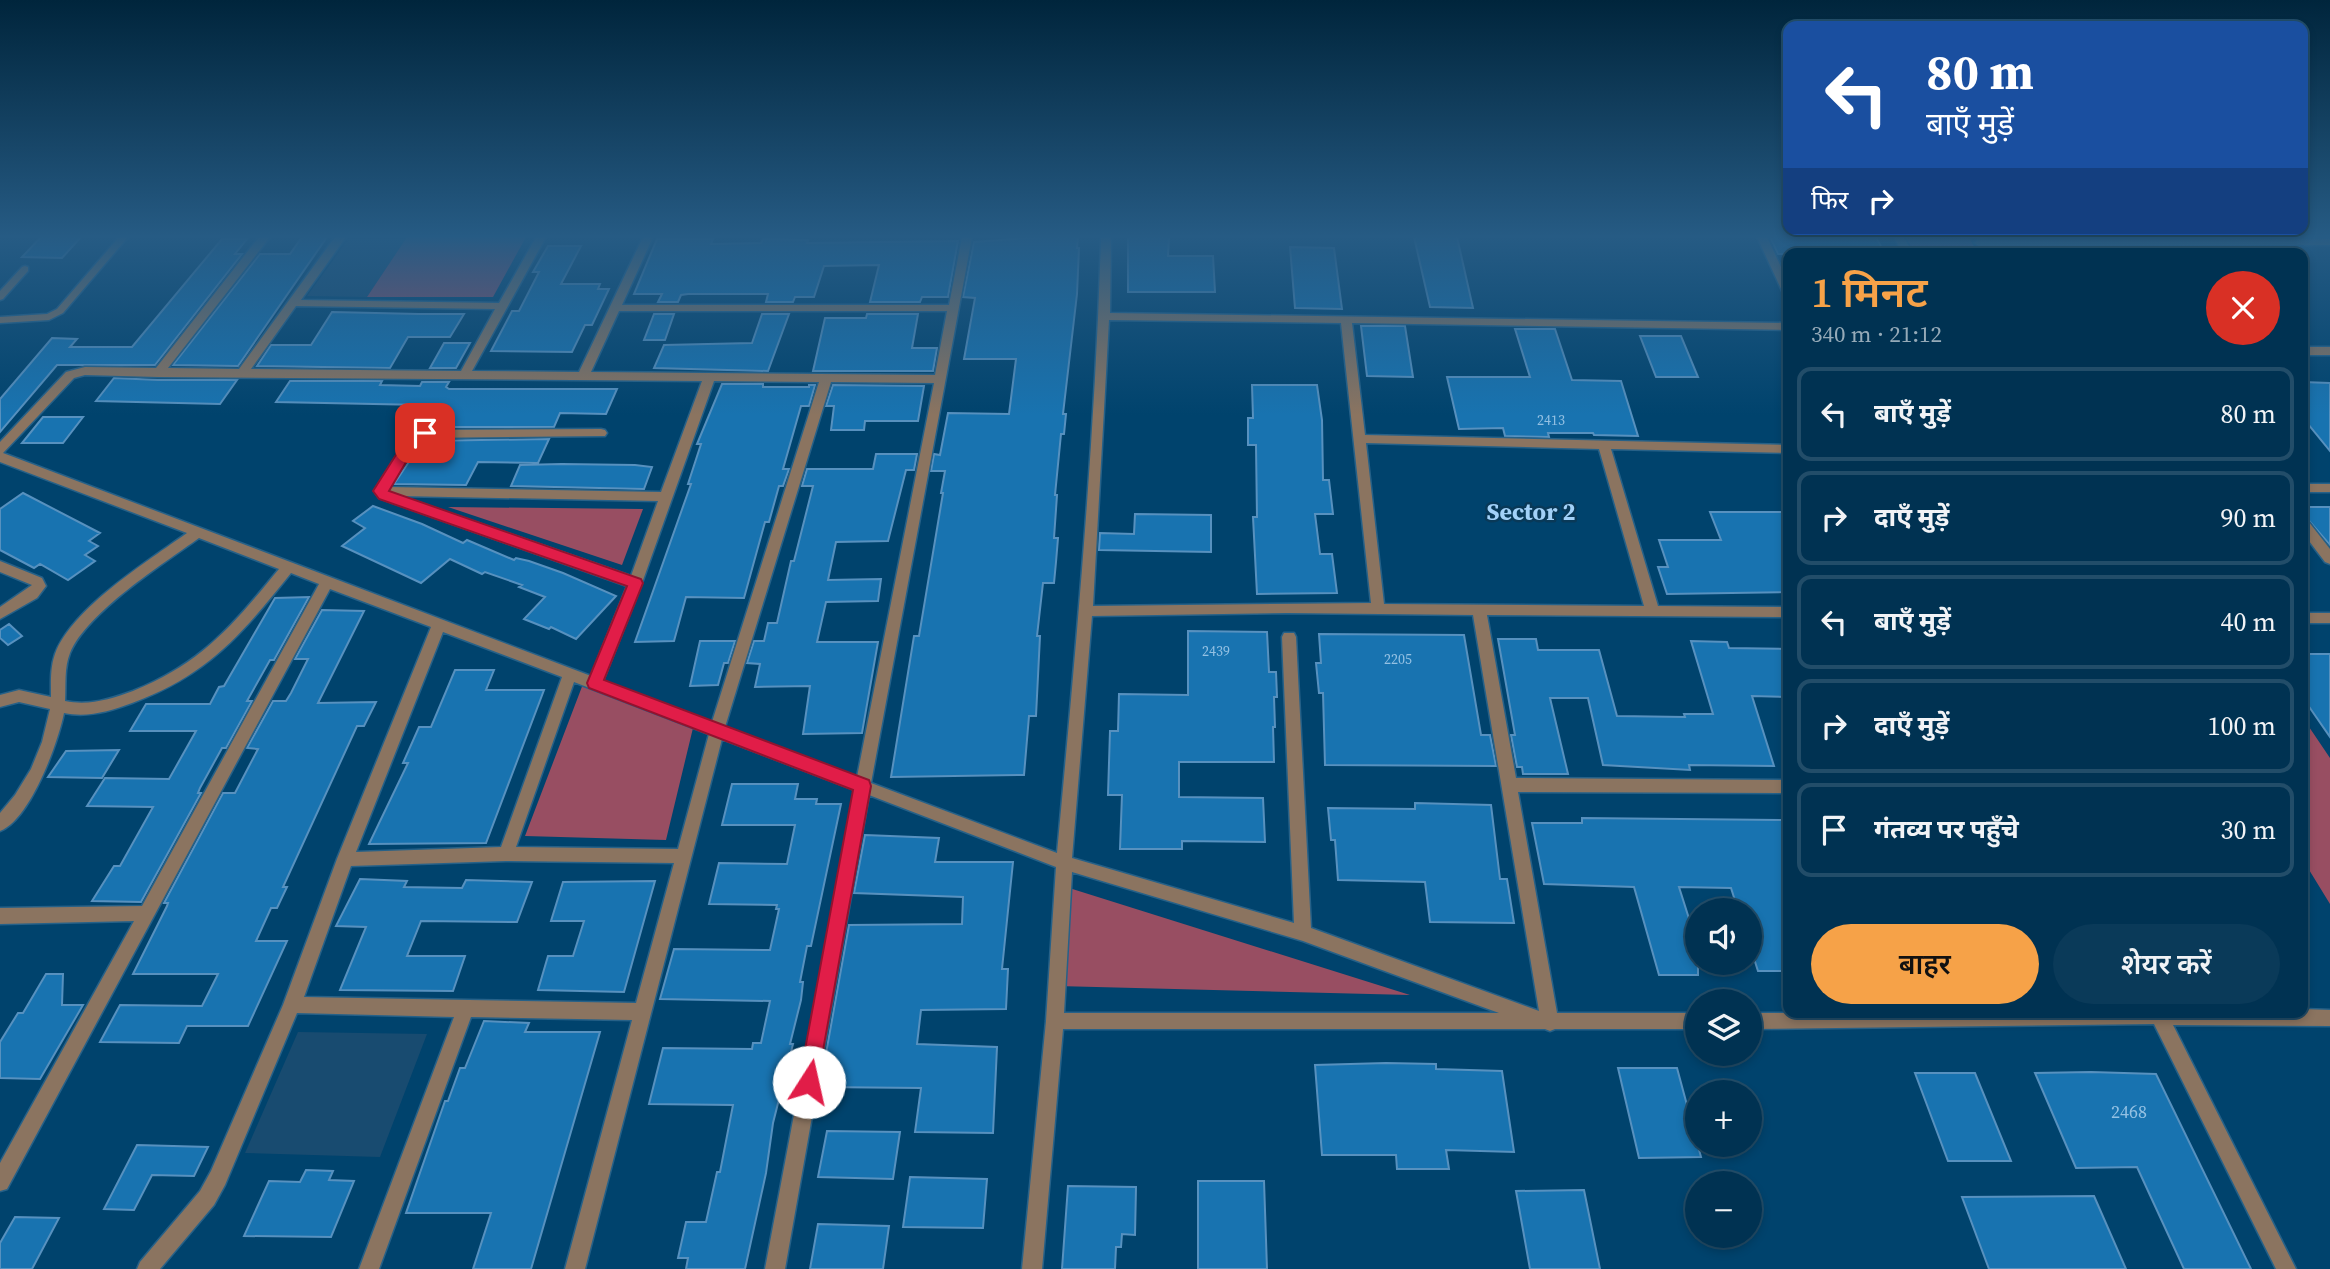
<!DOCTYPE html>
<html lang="hi">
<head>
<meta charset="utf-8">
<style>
  :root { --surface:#003252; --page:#0a3a59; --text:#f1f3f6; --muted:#95aab8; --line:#224d69; --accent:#f6a248 }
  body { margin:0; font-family:"Source Serif 4","Noto Sans Devanagari",serif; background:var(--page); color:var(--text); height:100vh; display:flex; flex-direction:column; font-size:26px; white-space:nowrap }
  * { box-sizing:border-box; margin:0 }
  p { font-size:23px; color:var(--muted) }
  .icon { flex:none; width:38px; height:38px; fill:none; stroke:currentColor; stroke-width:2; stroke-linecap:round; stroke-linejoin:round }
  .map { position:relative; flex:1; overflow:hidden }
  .side { position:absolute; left:1783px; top:248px; width:525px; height:770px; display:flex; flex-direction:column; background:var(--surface); border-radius:14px; box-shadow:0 4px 10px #0003,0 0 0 2px var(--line) }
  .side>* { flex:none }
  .guide { position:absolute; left:1783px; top:21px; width:525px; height:214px; border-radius:14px; box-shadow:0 4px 10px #0003,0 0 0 2px var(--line); background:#1a4fa0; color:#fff; overflow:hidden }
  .fabs { position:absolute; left:1685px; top:898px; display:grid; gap:14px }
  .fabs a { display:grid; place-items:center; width:77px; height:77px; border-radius:50%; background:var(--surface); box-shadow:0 4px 10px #0003,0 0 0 2px var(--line); font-size:35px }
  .pin { position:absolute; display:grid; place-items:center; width:60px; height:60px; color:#fff; margin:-30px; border-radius:14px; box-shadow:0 4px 10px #0006 }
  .me { position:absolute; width:77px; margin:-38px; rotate:10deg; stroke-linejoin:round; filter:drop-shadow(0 0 5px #0008) }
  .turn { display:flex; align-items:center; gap:24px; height:147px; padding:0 28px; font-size:32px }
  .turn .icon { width:91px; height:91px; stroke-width:2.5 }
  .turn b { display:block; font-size:49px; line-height:60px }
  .then { display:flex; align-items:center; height:66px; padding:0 28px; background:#0003; gap:14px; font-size:26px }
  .round { display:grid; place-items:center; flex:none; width:74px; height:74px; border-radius:37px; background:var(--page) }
  .summary { display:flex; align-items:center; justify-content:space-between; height:119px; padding:0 28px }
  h1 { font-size:42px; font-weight:600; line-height:52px; color:var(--accent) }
  .primary-button { display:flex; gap:14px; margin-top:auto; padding:14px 28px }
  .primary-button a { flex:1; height:80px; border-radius:42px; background:var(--accent); color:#111; font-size:28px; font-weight:600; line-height:80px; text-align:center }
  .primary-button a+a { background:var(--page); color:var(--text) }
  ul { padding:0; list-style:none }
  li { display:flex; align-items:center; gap:21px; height:94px; margin:0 14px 10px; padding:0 14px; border:4px solid var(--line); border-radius:14px }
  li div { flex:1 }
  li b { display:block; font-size:26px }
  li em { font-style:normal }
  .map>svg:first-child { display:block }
  .built { fill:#184b70 }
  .green { fill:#984e62 }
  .building { fill:#1873b0; stroke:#5791bf; stroke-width:2 }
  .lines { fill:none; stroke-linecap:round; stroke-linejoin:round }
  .lane-casing { stroke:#266188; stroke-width:3 }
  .street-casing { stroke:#266188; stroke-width:3 }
  .lane { fill:#8b7460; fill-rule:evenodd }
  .street { fill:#8b7460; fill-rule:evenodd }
  .route { fill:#e11d48; stroke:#92132f; stroke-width:2 }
  .labels { text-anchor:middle; stroke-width:5; stroke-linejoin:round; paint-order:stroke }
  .number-label { font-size:14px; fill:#94c1e3 }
  .near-number-label { font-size:18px; fill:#94c1e3 }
  .district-label { font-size:24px; font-weight:bold; fill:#a2d1f8; stroke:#093958 }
</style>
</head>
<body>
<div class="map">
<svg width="2330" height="1269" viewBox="0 0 2330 1269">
  <rect width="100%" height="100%" fill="#00436d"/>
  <path class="built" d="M350,237H407L367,297L307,296Z
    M298,1032L427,1034L380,1157L245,1153Z"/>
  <path class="green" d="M407,237H526L493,297H367Z
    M1905,237H1988L1989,239L1969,238L1979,254H1915Z
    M448,507L643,509L622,565Z
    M583,684L693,728L666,840L525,836Z
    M2303,718L2330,758V904L2303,860Z
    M1066,887L1410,995L1057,986Z"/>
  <path class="building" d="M41,237H81L62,258L22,257Z
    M302,237H327L238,366L173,365L260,254H290Z
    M1041,237H1078L1077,248H1079L1077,294L1063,414H1066L1064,434H1061L1055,495H1057L1054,538H1058L1056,562L1054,583H1043L1037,636H1040L1036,716H1029L1024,775L891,777L914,636H919L943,493H941L945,471H931L934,454L940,455L948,413L1009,414L1016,359H964L975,298L963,297L974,242Z
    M1128,237H1169L1168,256H1213L1215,292H1128Z
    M1414,237H1457L1473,308L1430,307Z
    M1770,237H1876L1885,254H1778Z
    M222,239H247L235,254H242L155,365H57L0,432V399L52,338L77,339L70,347H132Z
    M657,239H713L711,244L761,243L763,239L808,240L807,243L958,241L948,297H922L920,302H870L879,265L824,266L814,297H795L793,302H766L768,294H688L681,295L678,302H658L662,294H634Z
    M548,246H581L561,284H600L598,289H609L592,325H585L572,352L491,351L512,311H519L539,272H533Z
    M1290,247L1334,248L1342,309L1295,308Z
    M332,312L419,314H464L450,337H408L390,368L257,366L271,345H311Z
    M654,314H674L665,340H644Z
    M762,314H789L768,371L654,368L664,345L752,343Z
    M867,314H918L912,348H937L933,371H813L825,318H866Z
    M1361,326H1405L1413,377L1367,376Z
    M1515,329H1555L1572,380L1621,381L1638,436L1594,435L1593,433H1548L1549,437L1505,436L1503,428L1459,429L1447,377H1530Z
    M1640,336H1681L1698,377H1656Z
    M444,343H470L456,368H430Z
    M114,378L158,380H237L220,404L96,401Z
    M290,381H382L380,385L420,386L422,382H449L446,387L449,389H617L606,414L560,413L554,427H425L427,423H413L423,405L276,402Z
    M2303,382L2330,383V451L2303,418Z
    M722,384H763V387H809V385H815L809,406H801L783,469H789L783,486H779L769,522H765L744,598L686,597L674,641L635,642L691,484H688L701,444H697Z
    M833,385L924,386L918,421H865L864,430H831L834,406H826Z
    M1252,385H1317L1322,420L1323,480H1329L1333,514H1315L1320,554H1332L1337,593L1257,594L1253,517H1257L1256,445H1248V418H1253Z
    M43,417H83L63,443H22Z
    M549,439L538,463L478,462L466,485L394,484L423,441Z
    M876,454H917L914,470H906L888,541L836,542L828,580L881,579L878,601L826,602L817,642H878L862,733L803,734L810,686L755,687L760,664L747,663L754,641H764L768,623H777L791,561H794L813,486H802L807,469H873Z
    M562,464L635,465L652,467L644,489L511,486L520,465Z
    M23,493L100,533L89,541L98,546L85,555L95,561L68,580L40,564L34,568L0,550V509Z
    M373,506L422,524L463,543L467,540L514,560L516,558L529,561L563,573L616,596L576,639L551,627L549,629L524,619L545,597L519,587L522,585L485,572L482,574L450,559L421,583L342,546L365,528L353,521Z
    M2303,507H2330V545L2303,514Z
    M1710,512H1788V592L1667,594L1658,567H1668L1659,540H1721Z
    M1135,514L1211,515V552L1099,550L1100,533L1134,534Z
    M309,597L274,660H270L247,701H252L226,748H222L200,788L198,793H201L141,902L92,901L114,866H120L153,807L87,806L105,778L169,779L196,731H130L146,704H210L219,687L224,686L275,598Z
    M322,610L364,611L318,703L376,702L364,726H357L283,887H287L277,908H271L256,941H287L248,1026H187L179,1043L100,1042L120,1005L202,1006L218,974H133L167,906L168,903H164L223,793H235L258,749L247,748L273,701H286L291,693L308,659H295Z
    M9,624L22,636L8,645L0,638V630Z
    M1188,631L1267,632L1269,672H1276L1277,697H1274L1275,727H1273L1274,762H1179V797L1263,798L1265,842L1182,841V849H1120L1122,795H1108L1110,731H1118L1119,694L1188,695Z
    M1319,634L1464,635L1481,735H1490L1496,766L1325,765L1323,693H1319L1316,663H1321Z
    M1498,639H1536L1538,650H1599L1617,716L1685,717L1684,714H1713L1691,641L1727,642L1729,648L1788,649V697L1752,696L1774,766L1689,765L1690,770L1603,765L1588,698H1550L1568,774H1523L1522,767H1517L1511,735H1515Z
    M700,641H735L728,663H724L718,685L690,686Z
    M2303,654H2330V737L2303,698Z
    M455,670H494L486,690H544L486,843L369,844L408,763H403L419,727H431Z
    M119,750L102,778L48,777L66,751Z
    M732,784H798L795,799H817L816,804H841L811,946H807L800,982H803L801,1000L790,1044H793L773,1123L766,1173L745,1269H686L688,1258H678L686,1222H706L717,1172H720L733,1105L649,1104L663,1048L752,1049L753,1043H761L770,1001L660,999L674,949L770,950L779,909H776L777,905L709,904L719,863L787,864L795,825H722Z
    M1415,803L1491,805L1500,879H1507L1514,923L1430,922L1425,882L1338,880L1335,840H1331L1328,808L1415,809Z
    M1582,818L1788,820V971H1758L1750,946V910H1738L1731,888L1679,887L1698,947V975H1659L1634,887L1544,884L1532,823H1582Z
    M865,835L939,838L935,862H1013L1002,969H1008L1006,1009L921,1010L917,1044L997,1047L993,1133L915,1132L921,1088L820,1087L849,925L962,924L963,897L854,893Z
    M360,879L407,881L404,887L462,888L466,880L532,882L517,922L421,921L407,956H465L453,991L340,990L366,927L336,926Z
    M655,881L624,992L538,990L548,956H573L584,921H551L563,882Z
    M46,974H63L62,1005H83L40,1079L0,1078V1042L18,1013H23Z
    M484,1021L529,1023L525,1032H600L531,1269H473L491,1213H406L445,1101H448L460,1068H465Z
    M1386,1063L1436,1064V1069L1502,1071L1514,1152L1446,1150L1449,1169H1397L1396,1155H1322L1315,1065Z
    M1618,1068H1677L1701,1157L1639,1158Z
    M2091,1072L2156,1074L2251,1269H2184L2137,1167L2076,1168L2035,1073Z
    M1915,1073H1975L2011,1161H1948Z
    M827,1131L900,1132L893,1179L818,1177Z
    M137,1145L208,1147L194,1176L152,1175L134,1210L104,1209Z
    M306,1170L333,1171L329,1180L354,1181L331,1237L244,1236L269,1181L300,1182Z
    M910,1177L987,1179L983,1228L903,1227Z
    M1198,1181H1264L1267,1269H1198Z
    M1068,1186L1136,1187L1135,1235L1122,1234L1121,1247H1116L1115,1269H1062Z
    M1584,1190L1600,1269H1530L1516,1191Z
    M2094,1196L2126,1269H1989L1962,1197Z
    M15,1217L59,1218L32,1269H0V1243Z
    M818,1224L889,1226L883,1269H810Z"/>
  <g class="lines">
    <g class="lane-casing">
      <path id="lane" d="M119,237H128L63,313L49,320L0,323V317L47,314L57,309Z
        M25,266L28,267V271L3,299L0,300V291L22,267Z"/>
    </g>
    <g class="street-casing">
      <path id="street" d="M259,237H270L168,368L239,369L335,237H346L301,300L499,303L536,237H546L472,371L579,372L643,237H653L622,305H949L962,237H972L871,783L1057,853C1076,648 1095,443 1101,237H1111L1110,313L1788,323V330L1352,323L1365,435L1788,445V453L1611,449L1658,606L1788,607V617L1487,615L1516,778L1788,780V793L1518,792L1557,1013H1698V1029H1555L1550,1031L1545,1029H1063L1042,1269H1022L1046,1021L1056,867L869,795L785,1269H765L855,790L722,739L585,1269H565L632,1020L471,1017L379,1269H359L454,1017L297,1013L225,1185L214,1205L160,1269H137L140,1262L200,1191L211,1171L283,1005L337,859L431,627L330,589L7,1189L0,1191V1163L134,921L0,924V908L142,906L319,584L291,573C241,635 208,675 132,703C110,711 88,718 64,713C58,743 30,820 0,831V813L15,795L31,769L42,742L50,709L19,702L0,707V695L19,690L51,697C51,683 50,668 55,654C72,608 148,561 187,533L0,462V442L66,372L85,367L156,368ZM296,306L495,309L461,371L251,369ZM619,311H947L935,375L591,372ZM1109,320L1341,323L1371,603L1093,606ZM85,375L158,377L702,381L661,492L389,487L422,438L605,436L607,433L605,430L601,429L419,430L409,436L374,491L379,498L627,586L591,676L3,453L74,378ZM714,381L819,382L712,722L603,681L642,583ZM831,382L934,383L857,777L725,727ZM1366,443L1599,449L1644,606L1384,604ZM400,496L658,501L631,576ZM199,538L279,569C233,625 202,663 133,691C111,699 89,706 65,701C66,685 64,668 70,653C87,612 163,564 199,538ZM1287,613L1473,615L1539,1011L1311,928L1296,637L1294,633H1284L1282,637L1294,923L1072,858L1092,616ZM443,632L562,677L501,847L356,852ZM574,682L709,734L678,849L516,847ZM506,861L674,863L636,1003L304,997L351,866ZM1072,872L1303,941L1499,1013H1064Z
        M1757,237H1767L1788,282V296L1783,293Z
        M1894,237H1904L1913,254H1903Z
        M2330,239V245L1979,246L1974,243L1979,240Z
        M2303,347H2330V355H2303Z
        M2303,484H2330V492H2303Z
        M2303,519L2308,521L2330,549V564L2325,562L2303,533Z
        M0,561L42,578L46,586L37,598L0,619V607L32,585L0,572Z
        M2303,613H2330V623H2303Z
        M2303,1009L2330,1010V1026L2173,1025L2296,1269H2276L2154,1024L1750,1029V1013H2303Z"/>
    </g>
    <use href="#lane" class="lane"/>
    <use href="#street" class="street"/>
  </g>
  <linearGradient id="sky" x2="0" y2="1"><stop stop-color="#00253c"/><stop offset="0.57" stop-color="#265b84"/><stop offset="1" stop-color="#265b84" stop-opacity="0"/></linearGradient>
  <rect width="2330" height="415" fill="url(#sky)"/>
  <path class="route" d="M425,428L432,433L418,442L389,491L641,579L643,583L604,680L869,780L871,786L816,1089L809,1092L802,1089L799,1082L853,790L589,688L587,683L627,586L379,499L373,491L408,436Z"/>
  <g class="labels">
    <g class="number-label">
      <text x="1551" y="425">2413</text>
      <text x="1216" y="656">2439</text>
      <text x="1398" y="664">2205</text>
    </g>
    <g class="near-number-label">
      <text x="2129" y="1118">2468</text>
    </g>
    <g class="district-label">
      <text x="1531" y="520">Sector 2</text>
    </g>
  </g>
</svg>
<div class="fabs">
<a><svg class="icon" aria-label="sound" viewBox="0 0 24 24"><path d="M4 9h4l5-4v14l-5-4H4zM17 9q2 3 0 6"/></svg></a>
<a><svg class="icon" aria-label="layers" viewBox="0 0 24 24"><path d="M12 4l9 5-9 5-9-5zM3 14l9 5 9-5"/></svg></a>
<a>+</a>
<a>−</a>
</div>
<div class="pin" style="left:425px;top:433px;background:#d93025"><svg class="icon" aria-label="arrive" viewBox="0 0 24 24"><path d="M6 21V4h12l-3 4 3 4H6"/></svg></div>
<svg class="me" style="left:809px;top:1082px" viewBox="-20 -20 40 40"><circle r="19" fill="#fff"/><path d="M0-13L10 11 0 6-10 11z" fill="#e11d48"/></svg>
<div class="guide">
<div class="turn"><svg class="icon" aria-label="left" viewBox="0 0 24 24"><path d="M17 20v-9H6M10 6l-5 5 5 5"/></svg><div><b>80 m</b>बाएँ मुड़ें</div></div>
<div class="then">फिर<svg class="icon" aria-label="right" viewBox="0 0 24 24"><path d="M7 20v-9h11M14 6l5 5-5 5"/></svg></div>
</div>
<section class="side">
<div class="summary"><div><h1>1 मिनट</h1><p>340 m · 21:12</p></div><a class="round" style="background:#d93025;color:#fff"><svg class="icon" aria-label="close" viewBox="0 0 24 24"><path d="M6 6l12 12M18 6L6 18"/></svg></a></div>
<ul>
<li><svg class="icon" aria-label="left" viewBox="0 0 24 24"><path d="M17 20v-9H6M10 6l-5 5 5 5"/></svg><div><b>बाएँ मुड़ें</b></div><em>80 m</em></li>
<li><svg class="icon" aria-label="right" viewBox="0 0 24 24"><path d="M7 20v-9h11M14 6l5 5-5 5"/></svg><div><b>दाएँ मुड़ें</b></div><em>90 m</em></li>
<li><svg class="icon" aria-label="left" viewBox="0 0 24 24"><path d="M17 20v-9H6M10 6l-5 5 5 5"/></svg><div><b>बाएँ मुड़ें</b></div><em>40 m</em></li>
<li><svg class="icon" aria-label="right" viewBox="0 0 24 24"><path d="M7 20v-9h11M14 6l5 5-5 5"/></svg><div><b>दाएँ मुड़ें</b></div><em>100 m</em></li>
<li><svg class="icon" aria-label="arrive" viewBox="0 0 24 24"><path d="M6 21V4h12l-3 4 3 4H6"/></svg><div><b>गंतव्य पर पहुँचे</b></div><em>30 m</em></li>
</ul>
<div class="primary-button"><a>बाहर</a><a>शेयर करें</a></div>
</section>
</div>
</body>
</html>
